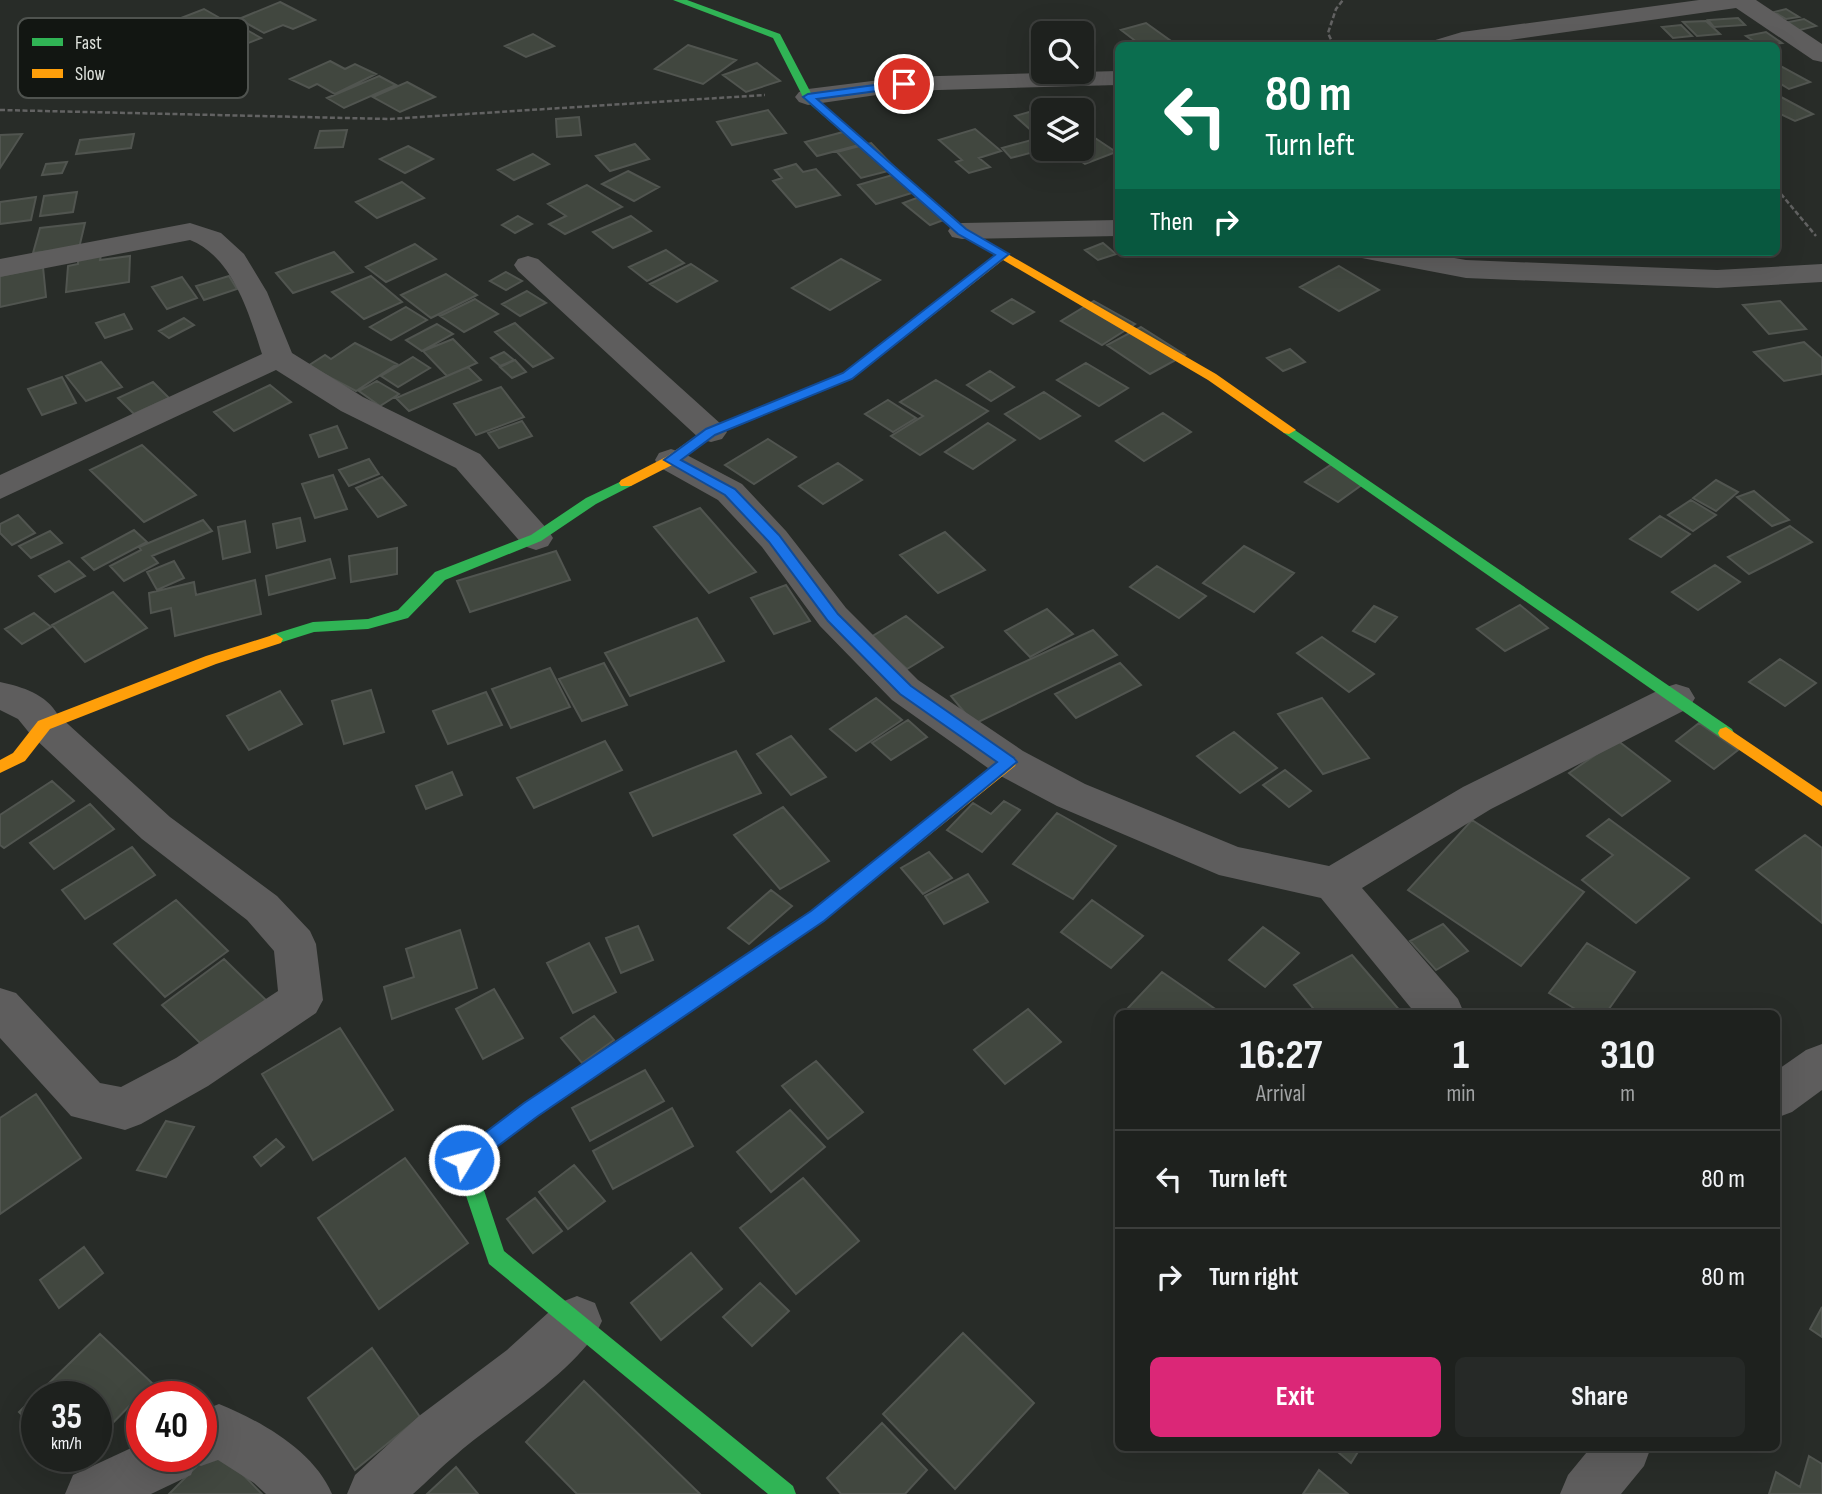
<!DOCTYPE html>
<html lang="en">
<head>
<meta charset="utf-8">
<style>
  :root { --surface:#1e211e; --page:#262927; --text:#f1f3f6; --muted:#a1a3a4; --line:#3c3e3c; --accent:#db2777 }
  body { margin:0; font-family:"Sofia Sans Condensed",sans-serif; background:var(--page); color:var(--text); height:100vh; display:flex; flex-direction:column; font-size:26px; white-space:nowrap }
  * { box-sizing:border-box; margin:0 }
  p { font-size:23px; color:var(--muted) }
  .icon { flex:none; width:38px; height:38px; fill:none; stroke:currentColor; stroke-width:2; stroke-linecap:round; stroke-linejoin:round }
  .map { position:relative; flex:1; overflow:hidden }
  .details { position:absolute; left:1115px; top:1010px; width:665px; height:441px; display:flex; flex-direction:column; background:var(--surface); border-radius:10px; box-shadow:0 7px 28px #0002,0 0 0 2px var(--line) }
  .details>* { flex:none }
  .banner { position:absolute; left:1115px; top:42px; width:665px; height:214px; border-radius:10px; box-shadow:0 7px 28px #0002,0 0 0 2px var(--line); background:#0b6e4f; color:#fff; overflow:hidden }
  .tools { position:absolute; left:1031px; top:21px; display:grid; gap:14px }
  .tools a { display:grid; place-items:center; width:63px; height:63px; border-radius:10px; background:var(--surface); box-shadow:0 7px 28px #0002,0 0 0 2px var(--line); font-size:35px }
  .speed { position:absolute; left:21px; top:1381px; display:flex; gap:14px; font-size:35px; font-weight:700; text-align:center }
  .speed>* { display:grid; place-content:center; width:91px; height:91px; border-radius:50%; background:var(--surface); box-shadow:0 7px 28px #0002,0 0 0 2px var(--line); line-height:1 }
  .speed small { font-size:18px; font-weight:400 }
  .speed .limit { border:10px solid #d22; background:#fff; color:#111 }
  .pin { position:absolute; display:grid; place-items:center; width:60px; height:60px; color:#fff; margin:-30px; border:4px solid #fff; border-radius:50%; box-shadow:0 2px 7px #0007 }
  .me { position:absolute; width:77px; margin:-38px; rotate:53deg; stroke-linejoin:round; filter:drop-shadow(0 0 5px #0008) }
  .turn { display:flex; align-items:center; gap:24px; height:147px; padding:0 35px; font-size:32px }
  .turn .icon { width:91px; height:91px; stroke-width:2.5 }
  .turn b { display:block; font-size:49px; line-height:60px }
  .then { display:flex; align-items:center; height:66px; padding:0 35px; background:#0003; gap:14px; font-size:26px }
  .eta { display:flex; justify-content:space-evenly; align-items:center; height:119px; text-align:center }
  .eta b { font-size:42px; font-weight:700; line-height:49px }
  .action { display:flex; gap:14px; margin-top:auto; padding:14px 35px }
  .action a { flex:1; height:80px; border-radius:10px; background:var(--accent); color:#fff; font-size:28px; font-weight:700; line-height:80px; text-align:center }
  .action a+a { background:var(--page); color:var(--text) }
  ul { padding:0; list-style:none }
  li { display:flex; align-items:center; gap:21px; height:98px; padding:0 35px; border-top:2px solid var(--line) }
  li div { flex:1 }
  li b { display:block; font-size:26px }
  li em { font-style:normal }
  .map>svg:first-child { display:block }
  .building { fill:#41473f; stroke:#515550; stroke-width:2 }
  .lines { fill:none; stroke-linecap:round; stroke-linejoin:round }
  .path { stroke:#626262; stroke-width:2.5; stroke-dasharray:5 2.5; stroke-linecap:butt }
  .street { fill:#5e5d5d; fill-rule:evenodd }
  .fast { fill:#30b455; fill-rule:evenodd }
  .slow { fill:#ff9f0a; fill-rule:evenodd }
  .route { fill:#1a73e8; stroke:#114b97; stroke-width:2 }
  .key { fill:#121612; stroke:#4f534f; stroke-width:2 }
  .key-label { font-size:19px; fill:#dee2dc }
</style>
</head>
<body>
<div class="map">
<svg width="1822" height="1494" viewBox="0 0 1822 1494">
  <rect width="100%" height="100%" fill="#282c28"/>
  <path class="building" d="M280,2L315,20L293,29L283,25L264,33L239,19Z
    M204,9L232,25L191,41L163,25Z
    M1786,9L1799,17L1786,19L1774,12Z
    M1738,18L1745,25L1714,27L1708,20Z
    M1804,19L1816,26L1796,31L1784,23Z
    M1706,21L1720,34L1697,36L1683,22Z
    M1146,23L1171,41L1142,46L1121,30Z
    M1681,25L1692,36L1673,38L1662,27Z
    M245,29L261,38L223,53L207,44Z
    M1766,32L1782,43L1761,46L1746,36Z
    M533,34L554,46L526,57L505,46Z
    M688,45L736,60L703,84L655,69Z
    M330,61L345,69L355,64L376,74L335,94L317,84L309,88L290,79Z
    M757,63L780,81L746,92L723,75Z
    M1776,64H1777L1810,82L1789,89L1776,81Z
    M379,76L396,85L344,108L327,98Z
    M407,82L435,97L400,112L373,97Z
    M1781,97L1813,114L1795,121L1776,112V99Z
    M1057,104L1064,110H1043V141L1015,116Z
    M768,110L786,133L732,145L717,122Z
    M579,117L581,135L557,137L556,119Z
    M975,129L1001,151L979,158L990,167L969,173L956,162L962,160L939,140Z
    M347,130L343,147L315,148L320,131Z
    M847,131L859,145L817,156L805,142Z
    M22,134L0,168V135Z
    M134,134L131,148L76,154L80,140Z
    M1092,136L1116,152L1085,164L1063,149H1082V140Z
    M1035,139L1045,149L1011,158L1002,148Z
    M871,143L896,169L861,178L837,152Z
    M635,144L649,159L610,171L596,156Z
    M408,146L433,159L405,173L380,159Z
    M533,154L549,164L514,180L498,170Z
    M67,162L62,173L42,175L46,164Z
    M796,164L803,172L816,169L840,195L796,207L773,181L782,178L775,170Z
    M628,171L659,187L634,201L602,184Z
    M899,173L918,191L876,204L858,185Z
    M402,182L424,198L377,218L356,202Z
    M587,185L622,207L565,234L549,224L566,216L548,204Z
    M77,192L73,212L40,216L44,196Z
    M925,195L952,217L930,225L903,203Z
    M36,197L31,220L0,224V202Z
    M518,216L532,224L515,233L502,225Z
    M631,216L651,231L613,248L593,232Z
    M85,223L79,248L33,253L40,228Z
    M1103,243L1116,254L1098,260L1085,250Z
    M415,244L436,259L386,282L366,267Z
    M666,250L684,263L647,281L629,267Z
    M334,252L353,272L293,293L276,273Z
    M101,255L100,260L130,256L129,282L66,292L68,266L78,264V259Z
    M841,259L880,280L830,310L792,288Z
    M691,264L717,281L677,302L650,284Z
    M1339,266L1379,290L1339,311L1300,287Z
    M43,267L46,297L0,307V276Z
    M506,272L522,281L506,290L490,281Z
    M446,274L477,295L431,318L401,295Z
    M229,276L237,289L204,300L196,286Z
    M371,276L402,302L364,319L332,292Z
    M182,277L197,298L167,309L152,287Z
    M527,291L546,303L520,316L502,304Z
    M475,299L498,314L464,332L440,316Z
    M1012,299L1034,312L1013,324L992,311Z
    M1094,301L1135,324L1102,345L1061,321Z
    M1780,301L1806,329L1769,334L1743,305Z
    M406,307L427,320L391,340L370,327Z
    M124,314L132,329L105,338L96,323Z
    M184,318L194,325L169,338L159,331Z
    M515,323L553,358L533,367L495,332Z
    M437,324L453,334L422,351L406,340Z
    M1141,327L1185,355L1150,374L1107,345Z
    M453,339L477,363L447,376L423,351Z
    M1804,342L1822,358V374L1784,381L1754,352Z
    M355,343L397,364L356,391L308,366L325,355L331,359Z
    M1290,349L1305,362L1283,371L1267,358Z
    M504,352L514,360L500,366L491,358Z
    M413,357L430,368L398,387L381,376Z
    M515,360L526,372L512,378L500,367Z
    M101,362L122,387L86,401L66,376Z
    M1086,363L1128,388L1099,406L1057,380Z
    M468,367L481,380L409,411L396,398Z
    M990,371L1014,387L991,401L967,385Z
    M62,377L76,403L42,415L28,389Z
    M936,380L988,411L920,455L891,436L923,416L900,402Z
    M377,381L399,394L380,406L359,391Z
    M153,382L169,398L134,414L118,398Z
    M270,385L291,402L234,431L214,412Z
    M501,387L524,417L476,435L454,404Z
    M1044,392L1080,416L1040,439L1005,414Z
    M888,400L916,418L893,432L865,414Z
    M1163,413L1191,432L1144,461L1116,441Z
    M522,421L532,436L499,448L488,433Z
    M988,423L1015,440L973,469L945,452Z
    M337,426L347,448L319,457L310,435Z
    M768,439L796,457L754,484L725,465Z
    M142,445L196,495L144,522L90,470Z
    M369,459L379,474L349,486L339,470Z
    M838,463L862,480L823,504L799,486Z
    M1332,464L1363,484L1338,502L1305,482Z
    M333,475L347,509L315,518L302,484Z
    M382,477L406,505L378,517L356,488Z
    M1716,480L1738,492L1716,511L1693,498Z
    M1754,491L1789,520L1772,526L1737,497Z
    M1691,500L1716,515L1693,531L1668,515Z
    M700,508L756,572L709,593L654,527Z
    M18,515L35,533L12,545L0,533V524Z
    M1660,516L1690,534L1661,557L1630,539Z
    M300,518L305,541L277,548L273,524Z
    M203,520L212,531L152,556L158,563L124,581L110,566L141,550L139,547Z
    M245,521L250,552L223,559L218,527Z
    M1790,526L1812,542L1749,574L1728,557Z
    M134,530L147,542L94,570L82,558Z
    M50,531L62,543L31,558L19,546Z
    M945,532L985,570L938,593L900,555Z
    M1244,546L1294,573L1254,612L1203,583Z
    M397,548V574L351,582L349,556Z
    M556,551L570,580L470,612L457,581Z
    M330,559L335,578L269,595L266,576Z
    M69,561L85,576L55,592L39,576Z
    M174,561L184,578L157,590L147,572Z
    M1715,565L1740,582L1698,610L1672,592Z
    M1157,566L1206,596L1179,618L1130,587Z
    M255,580L261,614L175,636L171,608L151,613L149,593L194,582L196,595Z
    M786,585L810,621L774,634L751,598Z
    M113,592L147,628L85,662L52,625Z
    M1520,605L1548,628L1505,651L1477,629Z
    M1374,606L1397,617L1375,642L1353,631Z
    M1047,609L1073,634L1030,657L1005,631Z
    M34,613L51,627L22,644L5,629Z
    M906,616L943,647L907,669L871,637Z
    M697,618L724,661L630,696L605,653Z
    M1093,630L1117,655L974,724L951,696Z
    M1322,637L1374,674L1349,692L1297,653Z
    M1780,659L1816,683L1785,706L1749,682Z
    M604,663L627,705L582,721L559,679Z
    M1120,663L1141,685L1076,718L1055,694Z
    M550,668L570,707L511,728L492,689Z
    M371,690L384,732L344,744L332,701Z
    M280,691L302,724L249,750L227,716Z
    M486,692L502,725L448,744L433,711Z
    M876,698L902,720L856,751L830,729Z
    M1322,698L1369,758L1323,774L1278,714Z
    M908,720L927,737L891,760L872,743Z
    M1699,723L1738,750L1714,769L1676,741Z
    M1234,732L1277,768L1240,793L1197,756Z
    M791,736L826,777L791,795L757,754Z
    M1617,740L1670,781L1622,816L1569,773Z
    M605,741L622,770L534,808L517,778Z
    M736,751L761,793L653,836L630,793Z
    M1285,770L1311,791L1289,807L1263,785Z
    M452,772L462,795L426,809L416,786Z
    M52,781L74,801L4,848L0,845V815Z
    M1004,801L1020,810L982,852L947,830L973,803L991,814Z
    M90,804L114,829L54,869L30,843Z
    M783,807L829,861L780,889L734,835Z
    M1057,813L1116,846L1073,899L1013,864Z
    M1609,819L1689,878L1636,923L1582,880L1613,855L1587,836Z
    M1472,820L1584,892L1521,966L1408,890Z
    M1805,835L1822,848V923L1756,870Z
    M132,847L155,875L85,919L62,890Z
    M929,852L952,878L923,894L901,868Z
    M968,874L988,902L944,924L925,896Z
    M771,890L792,906L749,944L728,928Z
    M176,900L228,951L165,997L114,944Z
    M1092,900L1143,936L1111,968L1061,932Z
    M1443,924L1468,951L1436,970L1410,941Z
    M638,926L653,960L621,973L606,938Z
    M1263,927L1299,953L1265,987L1229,960Z
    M460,930L477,988L392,1019L384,987L414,977L406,949Z
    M589,943L616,992L573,1013L547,963Z
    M1587,943L1635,972L1606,1013H1582L1549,993Z
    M1352,955L1402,1013H1317L1294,985Z
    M224,959L274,1008L213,1056L162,1005Z
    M1162,972L1218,1011L1216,1013H1134L1128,1008Z
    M494,989L523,1038L483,1059L456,1009Z
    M1028,1009L1061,1042L1005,1084L974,1050Z
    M594,1016L614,1040L582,1063L561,1038Z
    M340,1028L393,1110L313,1160L262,1074Z
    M816,1061L863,1112L828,1139L782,1086Z
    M645,1070L664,1101L590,1141L572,1108Z
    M36,1094L81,1158L0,1214V1118Z
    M672,1108L693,1146L613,1189L593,1151Z
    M790,1110L825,1147L771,1192L737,1152Z
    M166,1121L194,1127L166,1177L137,1170Z
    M276,1139L284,1147L261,1166L254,1157Z
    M405,1158L468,1243L379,1309L318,1218Z
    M574,1165L605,1201L568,1229L539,1192Z
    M803,1178L859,1241L796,1294L740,1228Z
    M535,1198L562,1231L533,1253L507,1219Z
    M84,1247L103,1273L59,1308L40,1280Z
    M691,1253L722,1289L661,1340L631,1303Z
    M760,1283L789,1311L752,1346L723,1317Z
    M1822,1307V1337L1810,1329Z
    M963,1333L1034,1403L955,1489L883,1414Z
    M100,1334L152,1383L96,1440V1396H37V1430L19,1412Z
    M372,1348L420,1417L355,1470L308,1398Z
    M584,1381L700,1494H577L526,1442Z
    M882,1423L927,1470L905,1494H841L827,1478Z
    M216,1447L262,1494H169Z
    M1332,1447H1361L1351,1463Z
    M1809,1456L1822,1464V1494H1769L1776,1472L1800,1487Z
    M456,1467L478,1494H427Z
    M1319,1470L1348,1494H1303Z"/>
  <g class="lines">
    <path class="path" d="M1334,46L1328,33L1336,9L1343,0
      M0,110L389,119L765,95
      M1776,188L1816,236"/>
    <path class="street" d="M1699,0H1756L1822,44V62L1813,60L1736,8L1467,46H1428L1432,41L1462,32Z
      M1118,71V85L904,91L808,105L799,102L795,97L799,92L808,89L904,77Z
      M1118,220V236L962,239L952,237L948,231L952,225L962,223Z
      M190,223L221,233L244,254L267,292L292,353L363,397L480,454L548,530L553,538L548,546L536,550L524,546L456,468L341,411L276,370L0,499V475L262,354C249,314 233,257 190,240L0,277V259Z
      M1358,252H1419L1466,260L1717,270L1822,264V282L1717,288L1466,278L1372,260L1362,258Z
      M528,256L538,259L722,425L727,432L722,439L711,442L700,439L518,271L514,265L518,259Z
      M671,449L683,453L742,484L786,531L846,608L918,680L1023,751L1085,784L1238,847L1329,866L1463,787L1663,688L1676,684L1689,688L1695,698L1689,708L1491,809L1362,888L1458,999L1464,1013H1415L1321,898L1219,875L1057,806L995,773L892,700L820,626L762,547L718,500L659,467L655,460L659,453Z
      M0,682C23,687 46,694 58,715L170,817L277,896L310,931L316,944L323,1000L316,1013L208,1086L141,1124L125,1130L71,1116L0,1038V988L16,993L100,1083L121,1087L176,1058L278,991L274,951L247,920L142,839L31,735L18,719L0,710Z
      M1822,1044V1090L1792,1112L1776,1118V1071L1806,1050Z
      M577,1296L595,1303L602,1321C583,1367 497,1419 457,1454C442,1466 428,1481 413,1494H347L355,1475L419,1416L507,1350L559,1303Z
      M219,1404C261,1421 314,1451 332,1494H266L254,1483L218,1460L201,1466L195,1464L191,1475L151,1494H65L73,1475L142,1443V1456H201V1411Z
      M1591,1447H1651L1644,1466L1621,1494H1560L1568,1475Z"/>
    <path class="fast" d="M673,0H687L780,34L812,95L966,229L989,242V246H981L958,233L804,99L773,38Z
      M1289,426L1732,729L1734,733L1732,737H1720L1284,433L1282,430Z
      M626,479L631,480L633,483L631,486L596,504L541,541L445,580L408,618L368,629L314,632L276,644L269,639L271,635L313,622L368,619L398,610L435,572L531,535L586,498Z
      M653,1019L659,1021L662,1027L659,1033L538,1116L475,1163L504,1251L793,1486L796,1494H768L489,1264L454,1160L457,1154L524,1104Z"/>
    <path class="slow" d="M985,241L1216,374L1296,430L1289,434L1284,433L1208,380L1003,260L852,379L716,435L676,463L631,486H621L619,483L621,480L666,457L706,429L844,373L995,255L981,246V242Z
      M276,634L283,639L281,643L216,664L50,729L25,761L0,773V760L13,753L38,721L206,656Z
      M1726,727L1822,792V806L1720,737L1718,733L1720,729Z
      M1009,756L1015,758L1017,762L1015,766L823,921L659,1033L653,1035L647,1033L644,1027L647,1021L811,911L1003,758Z"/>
  </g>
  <path class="route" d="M904,81L909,84L907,87L817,99L966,229L1009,254L852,379L715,435L681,460L735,489L779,535L838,614L911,686L1014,758L1017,762L824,921L538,1116L470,1167L464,1170L457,1167L454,1160L457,1154L524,1103L811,911L997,762L900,694L828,621L769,542L725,495L664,460L706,429L843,373L995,255L958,234L803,97L808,94Z"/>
  <rect x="18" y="18" width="230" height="80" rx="10" class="key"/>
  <rect x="32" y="38" width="31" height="8" fill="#30b455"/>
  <rect x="32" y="69" width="31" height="9" fill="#ff9f0a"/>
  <g class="key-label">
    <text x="75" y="49">Fast</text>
    <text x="75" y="80">Slow</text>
  </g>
</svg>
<div class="tools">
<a><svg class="icon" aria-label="search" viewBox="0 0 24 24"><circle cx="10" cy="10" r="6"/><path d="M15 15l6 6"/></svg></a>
<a><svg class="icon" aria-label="layers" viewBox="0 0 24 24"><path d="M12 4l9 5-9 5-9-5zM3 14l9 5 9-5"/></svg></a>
</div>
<div class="speed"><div>35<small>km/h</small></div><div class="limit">40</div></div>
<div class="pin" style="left:904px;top:84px;background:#d93025"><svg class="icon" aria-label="arrive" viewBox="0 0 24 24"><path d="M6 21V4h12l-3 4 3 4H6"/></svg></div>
<svg class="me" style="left:464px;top:1160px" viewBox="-20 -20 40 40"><circle r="17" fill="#1a73e8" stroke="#fff" stroke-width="3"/><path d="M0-11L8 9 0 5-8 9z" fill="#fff"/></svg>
<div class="banner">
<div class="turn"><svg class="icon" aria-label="left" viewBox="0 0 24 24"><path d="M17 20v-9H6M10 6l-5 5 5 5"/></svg><div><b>80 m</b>Turn left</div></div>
<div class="then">Then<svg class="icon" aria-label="right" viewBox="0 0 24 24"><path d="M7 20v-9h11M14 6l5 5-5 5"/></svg></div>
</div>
<section class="details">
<div class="eta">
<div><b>16:27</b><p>Arrival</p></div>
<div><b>1</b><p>min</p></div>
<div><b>310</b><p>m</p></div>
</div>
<ul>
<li><svg class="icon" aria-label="left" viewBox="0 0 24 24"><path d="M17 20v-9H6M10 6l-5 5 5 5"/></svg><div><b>Turn left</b></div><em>80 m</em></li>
<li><svg class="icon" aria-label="right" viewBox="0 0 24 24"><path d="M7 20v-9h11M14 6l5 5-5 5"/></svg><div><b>Turn right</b></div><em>80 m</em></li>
</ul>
<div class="action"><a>Exit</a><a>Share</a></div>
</section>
</div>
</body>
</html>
